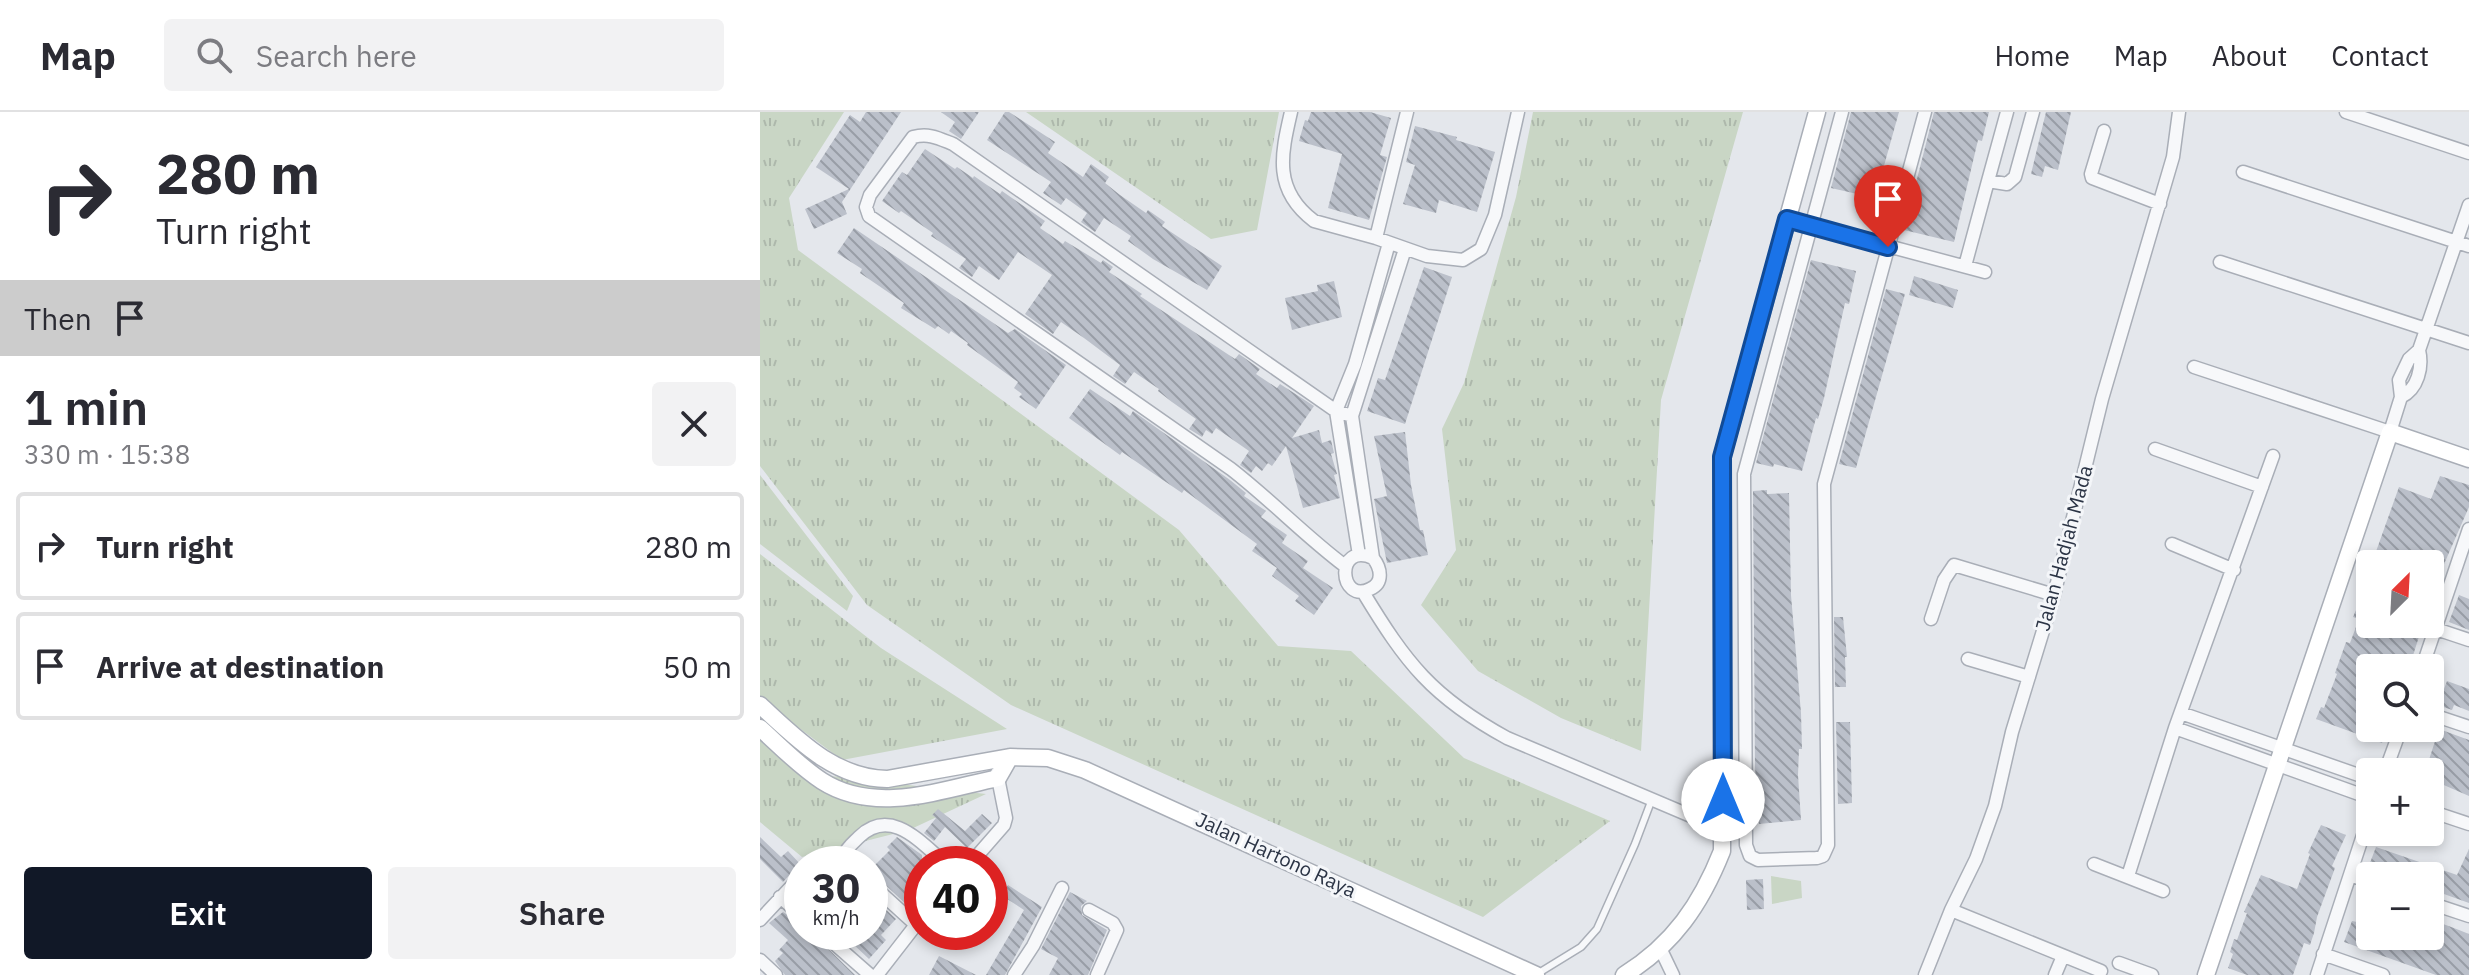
<!DOCTYPE html>
<html lang="en">
<head>
<meta charset="utf-8">
<style>
  :root { --surface:#fff; --page:#f2f2f3; --text:#2b2b33; --muted:#7c7c81; --line:#e1e1e2; --accent:#111827 }
  body { margin:0; font-family:"IBM Plex Sans",sans-serif; background:var(--page); color:var(--text); height:100vh; display:flex; flex-direction:column; font-size:30px; white-space:nowrap }
  * { box-sizing:border-box; margin:0 }
  p { font-size:26px; color:var(--muted) }
  .icon { flex:none; width:44px; height:44px; fill:none; stroke:currentColor; stroke-width:2; stroke-linecap:round; stroke-linejoin:round }
  .map { position:relative; flex:1; overflow:hidden }
  .panel { display:flex; flex-direction:column; background:var(--surface); width:760px }
  .panel>* { flex:none }
  .banner { background:#fff; color:var(--text); overflow:hidden }
  .needle { width:52px; rotate:24deg }
  .buttons { position:absolute; left:1596px; top:438px; display:grid; gap:16px }
  .buttons a { display:grid; place-items:center; width:88px; height:88px; border-radius:8px; background:var(--surface); box-shadow:0 4px 12px #0003; font-size:40px }
  .speed { position:absolute; left:24px; top:734px; display:flex; gap:16px; font-size:40px; font-weight:700; text-align:center }
  .speed>* { display:grid; place-content:center; width:104px; height:104px; border-radius:50%; background:var(--surface); box-shadow:0 4px 12px #0003; line-height:1 }
  .speed small { font-size:20px; font-weight:400 }
  .speed .limit { border:12px solid #d22; background:#fff; color:#111 }
  .pin { position:absolute; display:grid; place-items:center; width:68px; height:68px; color:#fff; margin:-82px -34px; border-radius:50% 50% 50% 0; rotate:-45deg; box-shadow:0 0 8px #0007 }
  .pin .icon { rotate:45deg }
  .me { position:absolute; width:88px; margin:-44px; rotate:0deg; stroke-linejoin:round; filter:drop-shadow(0 0 6px #0008) }
  .turn { display:flex; align-items:center; gap:28px; height:168px; padding:0 24px; font-size:36px }
  .turn .icon { width:104px; height:104px; stroke-width:2.5 }
  .turn b { display:block; font-size:56px; line-height:68px }
  .then { display:flex; align-items:center; height:76px; padding:0 24px; background:#0003; gap:16px; font-size:30px }
  .round { display:grid; place-items:center; flex:none; width:84px; height:84px; border-radius:8px; background:var(--page) }
  .headline { display:flex; align-items:center; justify-content:space-between; height:136px; padding:0 24px }
  h1 { font-size:48px; font-weight:600; line-height:60px }
  .action { display:flex; gap:16px; margin-top:auto; padding:16px 24px }
  .action a { flex:1; height:92px; border-radius:8px; background:var(--accent); color:#fff; font-size:32px; font-weight:600; line-height:92px; text-align:center }
  .action a+a { background:var(--page); color:var(--text) }
  ul { padding:0; list-style:none }
  li { display:flex; align-items:center; gap:24px; height:108px; margin:0 16px 12px; padding:0 8px; border:4px solid var(--line); border-radius:8px }
  li div { flex:1 }
  li b { display:block; font-size:30px }
  li em { font-style:normal }
  header { display:flex; align-items:center; gap:48px; box-sizing:border-box; height:112px; padding:0 40px; background:var(--surface); border-bottom:2px solid var(--line) }
  header strong { font-size:38px }
  nav { display:flex; gap:44px; margin-inline-start:auto; font-size:28px }
  .search { width:560px; height:72px; background:var(--page); display:flex; align-items:center; gap:20px; box-sizing:border-box; padding:0 28px; border-radius:8px; color:var(--muted); font-size:30px }
  main { display:flex; flex:1; min-height:0 }
  .map>svg:first-child { display:block }
  .grass { fill:url(#grass-tufts) }
  .pitch { fill:#c9d6c5 }
  .building { fill:url(#building-back-hatch) }
  .lines { fill:none; stroke-linecap:round; stroke-linejoin:round }
  .lane-casing { stroke:#a9aeb7; stroke-width:9 }
  .street-casing { stroke:#a9aeb7; stroke-width:15 }
  .secondary-casing { stroke:#a9aeb7; stroke-width:19 }
  .lane { stroke:#f7f8fa; stroke-width:6 }
  .street { stroke:#f7f8fa; stroke-width:12 }
  .secondary { stroke:#fff; stroke-width:16 }
  .route-casing { stroke:#114b97; stroke-width:20 }
  .route { stroke:#1a73e8; stroke-width:14 }
  .labels { text-anchor:middle; stroke-width:6; stroke-linejoin:round; paint-order:stroke }
  .street-label { font-size:20px; fill:#2b3445; stroke:#f4f6f9 }
</style>
</head>
<body>
<header>
<strong>Map</strong>
<div class="search"><svg class="icon" aria-label="search" viewBox="0 0 24 24"><circle cx="10" cy="10" r="6"/><path d="M15 15l6 6"/></svg>Search here</div>
<nav><a>Home</a><a>Map</a><a>About</a><a>Contact</a></nav>
</header>
<main>
<section class="panel">
<div class="banner">
<div class="turn"><svg class="icon" aria-label="right" viewBox="0 0 24 24"><path d="M7 20v-9h11M14 6l5 5-5 5"/></svg><div><b>280 m</b>Turn right</div></div>
<div class="then">Then<svg class="icon" aria-label="arrive" viewBox="0 0 24 24"><path d="M6 21V4h12l-3 4 3 4H6"/></svg></div>
</div>
<div class="headline"><div><h1>1 min</h1><p>330 m · 15:38</p></div><a class="round"><svg class="icon" aria-label="close" viewBox="0 0 24 24"><path d="M6 6l12 12M18 6L6 18"/></svg></a></div>
<ul>
<li><svg class="icon" aria-label="right" viewBox="0 0 24 24"><path d="M7 20v-9h11M14 6l5 5-5 5"/></svg><div><b>Turn right</b></div><em>280 m</em></li>
<li><svg class="icon" aria-label="arrive" viewBox="0 0 24 24"><path d="M6 21V4h12l-3 4 3 4H6"/></svg><div><b>Arrive at destination</b></div><em>50 m</em></li>
</ul>
<div class="action"><a>Exit</a><a>Share</a></div>
</section>
<div class="map">
<svg width="1709" height="863" viewBox="0 0 1709 863">
  <defs>
    <pattern id="grass-tufts" width="24" height="20" patternUnits="userSpaceOnUse" patternTransform="scale(2)"><rect width="24" height="20" fill="#c9d6c5"/><path d="M3 7l-1-3M5 7V3M7 7l1-3M15 17l-1-3M17 17v-4M19 17l1-3" fill="none" stroke="#adb8ab"/></pattern>
    <pattern id="building-back-hatch" width="6" height="6" patternUnits="userSpaceOnUse" patternTransform="scale(2)"><rect width="6" height="6" fill="#bbc0ca"/><path d="M-1 5l2 2M0 0l6 6M5-1l2 2" fill="none" stroke="#989da6"/></pattern>
  </defs>
  <rect width="100%" height="100%" fill="#e4e7ec"/>
  <path class="grass" d="M0,0H84L29,86L38,138L419,418L518,534L591,539L704,646L850,709L723,805L251,593L107,493L0,354Z
    M266,0H519L497,118L451,127Z
    M773,0H983L901,288L881,639L801,606L718,559L661,493L696,438L682,317L704,271L756,85Z
    M0,363L93,484L87,499L0,432Z
    M0,442L121,536L247,617L82,648L0,587Z
    M0,608L62,663L226,682L149,718L42,745L0,710Z"/>
  <path class="pitch" d="M1011,764L1041,769L1042,786L1012,792Z"/>
  <path class="building" d="M106,0H141L82,90L87,102L54,117L45,97L89,77L56,55L90,3L100,10Z
    M181,0H219L201,27L189,19L195,10Z
    M245,0H249L295,30L288,41L323,65L331,52L349,65L345,71L360,83L386,101L388,98L405,110L402,114L462,154L447,178L393,147L368,129L371,124L344,106L335,120L321,110L327,101L306,86L301,93L283,81L291,70L227,28Z
    M551,0H610L631,6L620,43L627,45L609,108L568,96L582,42L539,29L545,8L548,9Z
    M1091,0H1139L1115,86L1071,76Z
    M1174,0H1229L1222,29L1218,28L1194,130L1144,118Z
    M1286,0H1311L1298,58L1285,54L1282,65L1271,62Z
    M655,14L697,25L696,28L735,40L717,100L679,88L676,101L643,92L655,53L646,50Z
    M165,37L195,57L197,55L213,66L214,64L240,82L242,79L285,109L280,116L303,132L305,129L341,151L343,148L353,155L349,160L382,182L380,184L475,247L479,242L500,257L496,262L517,276L520,272L554,294L532,326L559,318L562,331L571,328L574,341L571,342L577,362L574,363L580,386L543,396L526,334L512,354L508,351L502,359L496,354L491,361L480,353L489,339L456,316L452,322L446,318L442,325L429,317L436,307L412,290L398,279L399,277L374,260L365,272L353,264L360,253L324,226L301,210L293,222L265,202L292,163L258,140L239,168L219,154L212,165L199,156L206,147L171,124L173,121L141,99L139,101L122,89L142,60L147,63Z
    M94,116L248,221L255,217L306,253L276,297L259,285L262,282L254,276L258,270L207,233L208,231L191,219L189,222L178,214L175,217L141,196L144,191L100,161L102,157L77,141Z
    M1051,148L1096,159L1089,192L1085,191L1064,286L1058,307L1056,306L1042,359L1014,352L1013,355L996,351Z
    M664,155L692,165L645,312L607,299L618,266L625,268Z
    M1154,164L1198,178L1193,196L1149,183Z
    M574,169L582,205L532,218L525,186L558,179L557,173Z
    M1126,177L1145,182L1096,356L1079,352Z
    M330,277L370,304L373,299L470,368L486,381L484,384L506,399L501,405L527,423L522,431L548,449L543,456L573,476L554,503L535,489L539,484L512,464L517,456L492,439L497,432L424,378L422,381L362,340L360,343L309,306Z
    M645,320L651,373L660,418H663L668,443L627,451L614,387L627,384L614,324Z
    M1680,364L1709,373V395L1681,459L1684,460L1678,474L1675,473L1671,484L1670,452H1623L1613,448L1639,375L1671,387Z
    M1007,378V382L1029,381L1031,483L1041,601L1042,637H1039L1038,663L1041,708L999,712L995,655L993,379Z
    M1609,468L1610,512H1663L1649,556H1610V616H1628L1622,631L1556,607L1561,595L1564,596L1577,562L1575,561L1586,530L1590,531L1599,507L1593,505Z
    M1699,483L1709,487V518L1689,510Z
    M1074,505H1083L1087,545H1085L1086,575H1075Z
    M1687,569L1709,577V599L1694,593L1692,598L1678,593Z
    M1076,610H1090L1092,691L1078,692Z
    M1679,617L1709,628V684L1670,667V660H1665Z
    M178,697L205,719L222,702L232,711L207,736L185,715L174,729L164,721L176,706L172,703Z
    M1561,713L1586,723L1572,754L1575,756L1557,805L1554,821L1550,833L1544,831L1533,863H1487L1468,856L1473,842L1470,840L1474,827L1477,828L1487,801L1484,800L1501,763L1537,777L1550,742L1548,741Z
    M0,725L21,745L28,739L42,754L35,757L23,770L0,747Z
    M137,725L162,743V796L158,797L151,791L148,794L116,764L110,762V758L130,738L127,735Z
    M1616,735L1697,763L1709,737V791L1670,777V764H1630L1608,756Z
    M1003,767L1004,797L987,798L986,768Z
    M248,773L282,795L245,863H226L264,798L241,783Z
    M310,780L327,789L321,794L322,803L347,818L328,863H289L298,846L281,837Z
    M1609,780L1610,824H1670V807L1699,818L1709,822V863H1676L1584,830L1592,809L1597,810Z
    M110,783L136,807L121,823L126,828L109,847L92,831L90,833L82,826L85,824L81,820H110Z
    M23,800L42,813V820H51L95,863H25L15,849L23,841L19,838L28,828L9,811Z
    M179,844L216,863H169Z"/>
  <g class="lines">
    <g class="lane-casing">
      <path id="lane" d="M777,862L821,835L837,817L875,732L892,687"/>
    </g>
    <g class="street-casing">
      <path id="street" d="M531,0C521,43 513,78 554,109L616,126L667,144L703,148L721,137L735,103L758,0
        M1082,0L984,362L986,733L990,744L998,748L1057,746L1063,744L1068,733L1064,372L1165,0
        M1586,0L1709,41
        M1344,19L1331,62L1332,66L1400,92
        M1483,60L1709,134
        M1228,69L1247,0
        M1027,107L1225,160
        M616,126L647,0
        M1460,150L1709,231
        M1205,154L1228,69L1247,72L1255,65L1273,0
        M1434,255L1630,320L1641,285L1639,268L1649,247L1659,238
        M1641,285C1658,277 1663,255 1659,238L1709,93
        M1395,337L1502,375
        M1412,432L1474,458
        M599,443L576,299L595,252L629,131
        M613,446C574,429 579,493 610,477C624,471 621,456 613,446L592,304L645,137
        M585,454C545,424 511,388 471,357L109,104L106,95L110,83L153,25C169,21 178,26 193,32L576,299L592,304
        M603,480C646,551 672,585 747,626L964,718
        M1171,507L1184,468L1194,453L1294,483
        M1676,517L1709,528
        M1208,547L1269,565
        M1662,556L1709,417
        M1421,601L1610,667
        M1670,602L1709,615
        M1415,616L1610,686
        M1625,660L1641,616
        M1670,699L1709,712
        M90,752L83,745C86,736 93,731 99,725C131,694 161,731 186,752
        M210,752L244,713L246,706L237,661
        M1334,752L1403,779
        M1590,763L1610,770
        M1368,764L1415,616L1513,344
        M110,771L155,812
        M20,785L42,804
        M1670,791L1709,804
        M329,798L353,811L357,818L337,863
        M1191,798L1341,859
        M0,808L42,763
        M61,820L110,863
        M901,838L913,863
        M1563,842L1623,863
        M0,848L16,863
        M1359,851L1392,863
        M117,863L162,805
        M254,863L273,834L302,776
        M1165,863L1191,798L1216,747L1235,694L1252,620L1294,483L1342,287L1413,45L1419,0
        M1295,863L1303,844
        M1557,863L1610,702"/>
    </g>
    <g class="secondary-casing">
      <path id="secondary" d="M0,593C37,627 74,666 127,667L250,645L288,646L325,658L776,863
        M0,616C20,634 39,654 62,669C115,703 181,678 238,666L250,645
        M864,863C913,833 941,792 962,739V345L1057,0
        M1446,863L1630,320L1709,347"/>
    </g>
    <use href="#lane" class="lane"/>
    <use href="#street" class="street"/>
    <use href="#secondary" class="secondary"/>
  </g>
  <g class="lines">
    <g class="route-casing">
      <path id="route" d="M963,688L962,345L1027,107L1128,135"/>
    </g>
    <use href="#route" class="route"/>
  </g>
  <g class="labels">
    <g class="street-label">
      <text transform="translate(1304 436) rotate(-75)" y="7">Jalan Hadjah Mada</text>
      <text transform="translate(516 743) rotate(25)" y="7">Jalan Hartono Raya</text>
    </g>
  </g>
</svg>
<div class="buttons">
<a><svg class="needle" viewBox="-14 -14 28 28"><path d="M0-13l5 13h-10z" fill="#e53935"/><path d="M0 13l5-13h-10z" fill="#7c7c81"/></svg></a>
<a><svg class="icon" aria-label="search" viewBox="0 0 24 24"><circle cx="10" cy="10" r="6"/><path d="M15 15l6 6"/></svg></a>
<a>+</a>
<a>−</a>
</div>
<div class="speed"><div>30<small>km/h</small></div><div class="limit">40</div></div>
<div class="pin" style="left:1128px;top:135px;background:#d93025"><svg class="icon" aria-label="arrive" viewBox="0 0 24 24"><path d="M6 21V4h12l-3 4 3 4H6"/></svg></div>
<svg class="me" style="left:963px;top:688px" viewBox="-20 -20 40 40"><circle r="19" fill="#fff"/><path d="M0-13L10 11 0 6-10 11z" fill="#1a73e8"/></svg>
</div>
</main>
</body>
</html>
